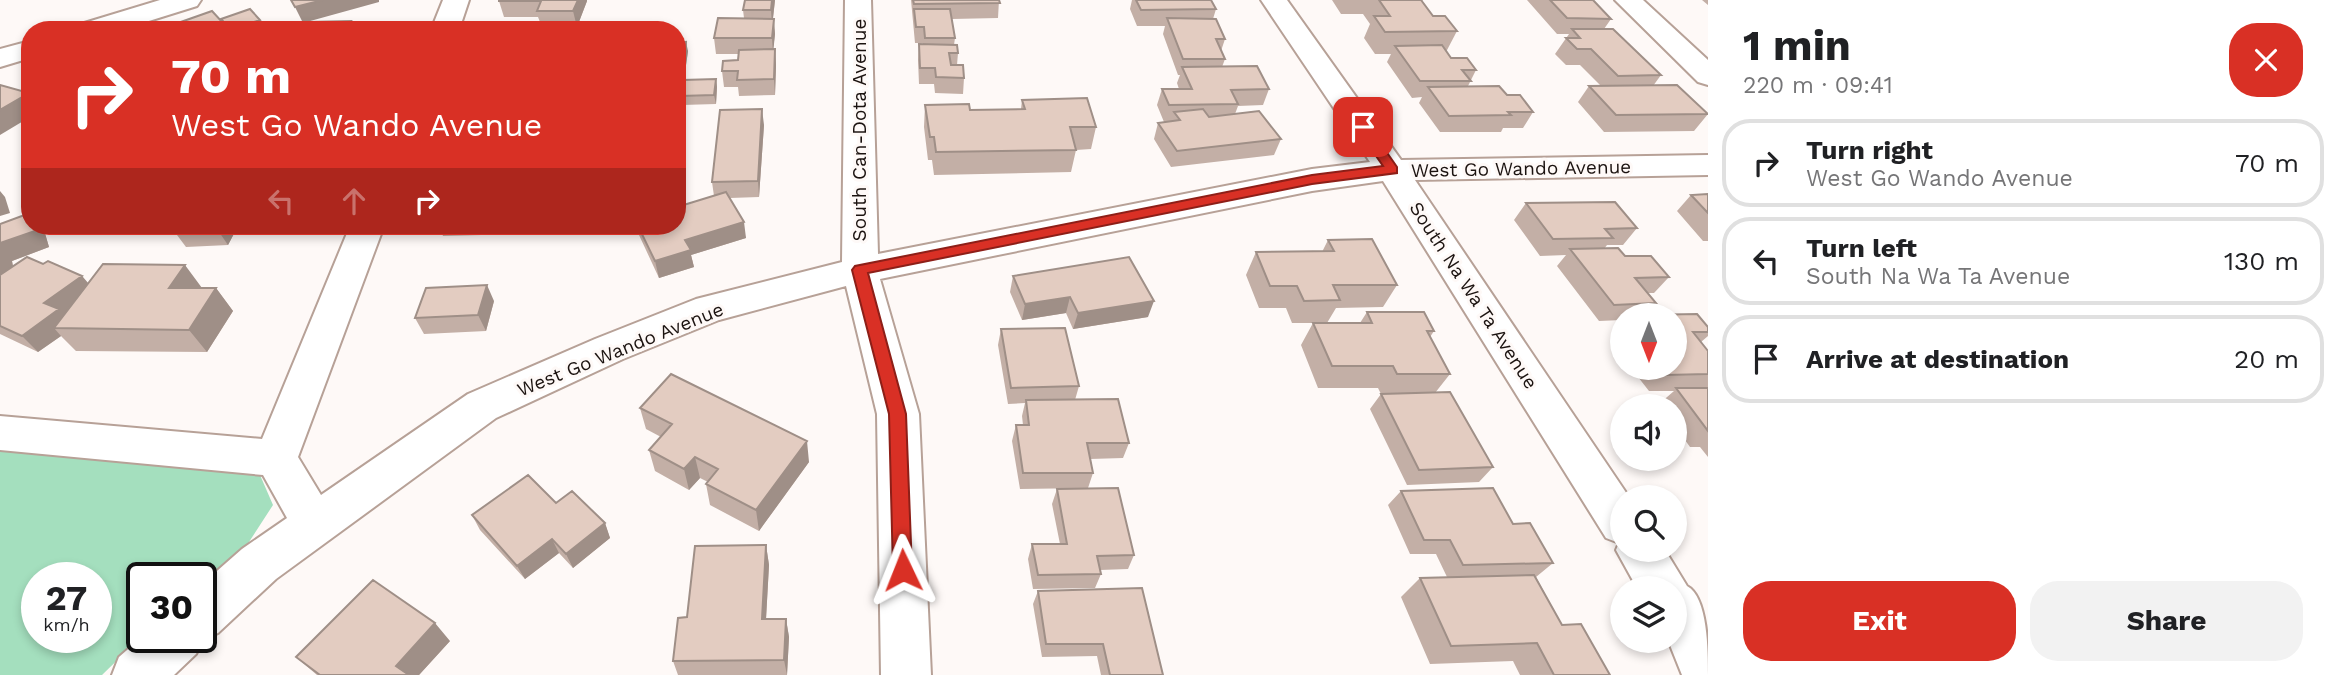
<!DOCTYPE html>
<html lang="en">
<head>
<meta charset="utf-8">
<style>
  :root { --surface:#fff; --page:#f2f2f2; --text:#202124; --muted:#757577; --line:#e0e0e0; --accent:#d93025 }
  body { margin:0; font-family:"Work Sans",sans-serif; background:var(--page); color:var(--text); height:100vh; display:flex; flex-direction:column; font-size:26px; white-space:nowrap }
  * { box-sizing:border-box; margin:0 }
  p { font-size:23px; color:var(--muted) }
  .icon { flex:none; width:38px; height:38px; fill:none; stroke:currentColor; stroke-width:2; stroke-linecap:round; stroke-linejoin:round }
  .map { position:relative; flex:1; overflow:hidden }
  .panel { display:flex; flex-direction:column; background:var(--surface); width:630px }
  .panel>* { flex:none }
  .hud { position:absolute; left:21px; top:21px; width:665px; height:214px; border-radius:28px; box-shadow:0 4px 10px #0003; background:#d93025; color:#fff; overflow:hidden }
  .needle { width:46px; rotate:180deg }
  .fabs { position:absolute; left:1610px; top:303px; display:grid; gap:14px }
  .fabs a { display:grid; place-items:center; width:77px; height:77px; border-radius:50%; background:var(--surface); box-shadow:0 4px 10px #0003; font-size:35px }
  .speed { position:absolute; left:21px; top:562px; display:flex; gap:14px; font-size:35px; font-weight:700; text-align:center }
  .speed>* { display:grid; place-content:center; width:91px; height:91px; border-radius:50%; background:var(--surface); box-shadow:0 4px 10px #0003; line-height:1 }
  .speed small { font-size:18px; font-weight:400 }
  .speed .limit { border:4px solid #111; border-radius:10px; background:#fff; color:#111 }
  .pin { position:absolute; display:grid; place-items:center; width:60px; height:60px; color:#fff; margin:-30px; border-radius:14px; box-shadow:0 4px 10px #0006 }
  .me { position:absolute; width:77px; margin:-38px; rotate:358deg; stroke-linejoin:round; filter:drop-shadow(0 0 5px #0008) }
  .turn { display:flex; align-items:center; gap:24px; height:147px; padding:0 35px; font-size:32px }
  .turn .icon { width:91px; height:91px; stroke-width:2.5 }
  .turn b { display:block; font-size:49px; line-height:60px }
  .lanes { display:flex; align-items:center; height:66px; padding:0 35px; background:#0003; justify-content:center; gap:35px; direction:ltr }
  .lanes .off { opacity:.35 }
  .round { display:grid; place-items:center; flex:none; width:74px; height:74px; border-radius:28px; background:var(--page) }
  .headline { display:flex; align-items:center; justify-content:space-between; height:119px; padding:0 35px }
  h1 { font-size:42px; font-weight:700; line-height:52px }
  .action { display:flex; gap:14px; margin-top:auto; padding:14px 35px }
  .action a { flex:1; height:80px; border-radius:28px; background:var(--accent); color:#fff; font-size:28px; font-weight:700; line-height:80px; text-align:center }
  .action a+a { background:var(--page); color:var(--text) }
  ul { padding:0; list-style:none }
  li { display:flex; align-items:center; gap:21px; height:88px; margin:0 14px 10px; padding:0 21px; border:4px solid var(--line); border-radius:28px }
  li div { flex:1 }
  li b { display:block; font-size:26px }
  li em { font-style:normal }
  main { display:flex; flex:1; min-height:0 }
  .map>svg:first-child { display:block }
  .green { fill:#a4dfbe; fill-rule:evenodd }
  .lines { fill:none; stroke-linecap:round; stroke-linejoin:round }
  .minor-casing { stroke:#b7a197; stroke-width:4 }
  .minor { fill:#fff; fill-rule:evenodd }
  .wall { fill:#c3afa6 }
  .shaded-wall { fill:#9f8f87 }
  .building { fill:#e3ccc1; stroke:#9f8f87; stroke-width:2 }
  .route { fill:#d93025; stroke:#8d1f18; stroke-width:2 }
  .labels { text-anchor:middle; stroke-width:6; stroke-linejoin:round; paint-order:stroke }
  .street-label { font-size:19px; fill:#1b1310; stroke:#fef9f7 }
</style>
</head>
<body>
<main>
<div class="map">
<svg width="1708" height="675" viewBox="0 0 1708 675">
  <rect width="100%" height="100%" fill="#fef9f7"/>
  <path class="green" d="M0,444L236,462L260,475L273,505L247,545L201,583V578H142V636L102,675H0ZM37,578H96V637H37Z"/>
  <g class="lines">
    <g class="minor-casing">
      <path id="minor" d="M160,0H201L197,6L120,30H77L81,24Z
        M443,0H469L459,30H431Z
        M845,0H871L878,254L1312,169L1370,162L1261,0H1287L1401,160L1708,155V175L1415,180L1629,497H1622V550H1665L1687,586C1708,597 1708,651 1708,675H1682L1668,640H1675V588H1637L1616,550L1619,543L1606,538L1383,181L1312,191L880,279L919,414L931,675H881L877,414L846,286L719,320L623,359L496,418L276,579L218,633L203,640L196,654L174,675H112L119,657L142,637H201V585L242,549L287,518L263,475L0,450V416L262,439L350,226H384L298,457L321,495L468,394L595,339L696,299L842,262Z
        M1615,0H1643L1708,60V85L1698,82Z
        M30,41V58L0,67V49Z"/>
    </g>
    <use href="#minor" class="minor"/>
  </g>
  <path class="wall" d="M499,0H587V1L577,27H568L540,22L538,17H504L499,1Z
    M745,0H775L773,19L775,34L773,49H775L776,65L775,95L739,96L738,87H724L722,71L738,60L739,54H716L714,38L744,18L743,10Z
    M911,0H999L998,18L952,19L955,38L954,45L958,53L957,65L964,78L963,94L935,93L934,84H919L918,60L919,44H923V43H915Z
    M1132,0H1211L1216,9L1213,19L1225,39L1221,51L1225,59L1222,67L1269,89L1263,105L1238,106L1235,114L1281,139L1274,155L1171,167L1154,139L1158,123L1169,122H1164L1157,105L1162,89H1179L1177,83L1180,75H1178L1163,34L1165,26H1137L1130,9Z
    M1332,0H1423L1422,1L1433,16L1457,31L1446,52L1451,58L1476,70L1468,86L1507,95L1533,112L1523,128H1503L1501,132H1440L1419,103L1422,97L1412,98L1387,62L1391,54H1375L1364,38L1370,24L1363,14H1341Z
    M1527,0H1593L1611,19L1604,29L1661,75L1653,86L1708,114L1694,131L1604,132L1578,102L1589,86H1601L1580,65H1566L1555,54L1569,34H1557Z
    M1702,0H1708V5Z
    M677,43L688,51L686,65H677Z
    M716,79L717,87L716,104L682,105L680,96Z
    M1022,100L1096,127L1091,149L1076,150L1071,172L934,175L932,160H928L924,127L925,105L970,110L1021,109Z
    M764,125L759,197L730,198L746,238L691,255L694,267L659,278L639,235L637,226H677L714,196L712,182Z
    M1708,194V241H1703L1677,211L1691,195Z
    M1615,202L1637,228L1623,245H1607L1604,249L1618,248L1625,256H1651L1669,277L1654,293H1648L1656,303L1645,315L1697,314L1708,327V336L1701,342L1708,351V457L1700,447H1690L1675,426V406H1661L1659,404L1674,391H1649L1631,368H1675V315H1622V320L1599,321L1557,266L1566,255L1540,256L1514,220L1526,203Z
    M0,224L44,230L49,247L12,261L13,267L43,264L82,276L88,284L216,288L233,311L207,352L76,351L61,336L38,352L0,334Z
    M173,226H238L228,245L186,247L174,231L177,226Z
    M439,226H521L519,234L443,236Z
    M1328,240L1397,285L1383,307L1336,308L1327,323H1360L1367,312L1434,331L1430,337L1450,374L1435,393L1493,467L1479,482L1407,485L1370,409L1381,394L1378,388H1318L1301,345L1313,323H1292L1286,308H1259L1246,275L1256,252H1322Z
    M1013,276L1148,317L1073,329L1066,313L1022,320L1010,292Z
    M494,301L486,331L424,334L415,318Z
    M1622,324V341L1615,331Z
    M1001,329L1079,386L1075,400L1129,443L1123,458L1090,459L1093,473L1088,488L1020,489L1012,441L1016,425H1023L1022,416L1025,403L1008,404L998,345Z
    M640,408L809,462L759,531L710,505L706,484L708,482L700,478L689,490L655,471L649,450L661,437L646,429Z
    M1057,489L1134,555L1128,569L1100,570L1101,574L1095,588L1033,589L1028,559L1032,544H1060L1052,504Z
    M1401,491L1513,524L1553,563L1536,577L1562,625L1610,675H1520L1513,661L1430,664L1401,597L1420,578L1447,577L1436,554H1410L1388,505Z
    M556,503L605,523L610,538L573,568L559,553L525,579L480,530L472,515Z
    M766,545L769,565L766,619H786L789,637L787,675H678L673,661L687,617Z
    M1038,591L1163,675H1101L1097,656L1042,657L1033,604Z
    M450,641L419,675H317L296,657Z"/>
  <path class="shaded-wall" d="M323,0H379V2L303,23L295,7Z
    M578,0H587V1L577,27L573,11Z
    M772,0H775L772,26L771,10Z
    M774,19L775,34L773,54L772,38Z
    M260,20L265,29L261,30H233Z
    M351,21L355,30H346Z
    M566,22L568,30H563Z
    M224,24L228,30H208Z
    M686,42L688,51L686,65L685,56Z
    M775,49L776,65L775,95L774,79Z
    M716,79L717,87L716,104L714,95Z
    M29,93L30,95V117L0,135V110Z
    M762,109L764,125L759,197L758,181Z
    M0,191L5,197L10,213L0,216Z
    M744,222L746,238L691,255L694,267L659,278L655,261L685,240Z
    M33,226H41L44,230L49,247L12,261L15,277L0,282V243Z
    M218,226H238L228,245L217,229Z
    M516,226H521L519,234Z
    M185,265L202,288H169Z
    M82,276L96,292L54,328L61,336L38,352L22,336L44,303Z
    M487,285L494,301L486,331L478,315Z
    M216,288L233,311L207,352L189,330Z
    M1070,297L1066,313L1022,320L1025,304Z
    M1154,301L1148,317L1073,329L1078,313Z
    M807,441L809,462L759,531L756,510Z
    M695,457L700,478L689,490L684,469Z
    M605,523L610,538L573,568L566,554Z
    M552,539L559,553L525,579L517,566Z
    M766,545L769,565L765,637L762,619Z
    M786,619L789,637L787,675L784,660Z
    M435,623L450,641L419,675H405L396,666Z"/>
  <path class="building" d="M291,0H323L295,7Z
    M499,0H578L573,11H537L541,1H499Z
    M745,0H772L771,10H743Z
    M913,0H999L1000,3L914,4Z
    M1136,0H1211L1216,9L1141,10Z
    M1379,0H1421L1433,16H1445L1457,31L1385,32L1374,16H1390Z
    M1550,0H1593L1611,19L1567,18Z
    M250,9L260,20L231,30L221,19Z
    M914,9H950L955,38H925L924,27H916Z
    M212,11L224,24L208,30H158Z
    M718,18L774,19L772,38H714Z
    M1167,18L1216,19L1225,39H1216L1225,59H1183Z
    M351,21L346,30H302L307,22Z
    M566,22L563,30H489L492,23Z
    M1572,29H1613L1661,75L1618,76L1591,49H1577L1566,38H1580Z
    M686,42L685,56L677,57V43Z
    M919,44L957,45L958,53H949L951,65H963L964,78L936,77L935,68H920Z
    M1442,45L1451,58H1467L1476,70H1462L1471,81H1420L1395,46Z
    M775,49L774,79L737,80L738,71H722L723,61L738,60L739,50Z
    M1257,66L1269,89L1231,90L1238,104L1169,105L1162,89H1192L1182,67Z
    M716,79L714,95L680,96L683,80Z
    M0,85L29,93L0,110Z
    M1677,85L1708,114L1616,115L1589,86Z
    M1499,86L1507,95H1520L1533,112H1508L1511,115L1449,116L1428,87Z
    M1087,98L1096,127H1070L1076,150L936,152L934,137H930L925,105L969,104L970,110L1025,109L1022,100Z
    M762,109L758,181L712,182L720,110Z
    M1203,109L1209,117L1259,111L1281,139L1177,151L1158,123L1180,120L1174,112Z
    M726,192L744,222L685,240L691,250L655,261L638,226H677V207Z
    M1708,194V213L1691,195Z
    M1615,202L1637,228L1605,229L1613,238L1553,239L1526,203Z
    M30,213V226H33L35,231L0,243V224Z
    M177,226H218L217,229L174,231Z
    M1372,239L1397,285H1333L1340,300L1304,301L1297,286H1270L1256,252L1334,251L1328,240Z
    M1618,248L1625,256H1651L1669,277L1635,278L1656,303L1614,305L1570,249Z
    M27,257L43,264L48,261L82,276L44,303L59,309L22,336L0,326V275Z
    M1129,257L1154,301L1078,313L1070,297L1025,304L1013,276Z
    M103,264L185,265L169,288H216L189,330L54,328Z
    M487,285L478,315L415,318L426,288Z
    M1367,312H1424L1434,331H1427L1450,374H1397L1393,366H1332L1313,323H1372Z
    M1697,314L1708,327V332H1693L1708,351V374L1665,375L1659,368H1675V315H1640Z
    M1065,328L1079,386L1011,388L1001,329Z
    M671,374L807,441L756,510L706,484L718,469L695,457L684,469L649,450L672,424L640,408Z
    M1676,388H1708V431Z
    M1450,392L1493,467L1419,470L1381,394Z
    M1118,399L1129,443H1087L1093,473H1023L1016,425H1029L1026,400Z
    M528,475L556,503L572,491L605,523L566,554L552,539L517,566L472,515Z
    M1118,488L1134,555L1097,556L1101,574L1038,575L1032,544H1067L1057,489Z
    M1493,488L1513,524L1530,523L1553,563L1463,565L1450,540H1424L1401,491Z
    M766,545L762,619H786L784,660L673,661L678,618L687,617L695,546Z
    M1534,575L1562,625L1581,624L1610,675H1554L1537,643L1451,646L1420,578Z
    M373,580L435,623L396,666L409,675H320L296,657Z
    M1142,588L1163,675H1110L1103,644H1046L1038,591Z"/>
  <path class="route" d="M1363,123L1367,124L1397,167V173L1312,184L868,273L906,414L912,570L910,577L903,579L896,577L893,570L889,414L852,270L855,266L1312,175L1383,166L1356,127Z"/>
  <g class="labels">
    <g class="street-label">
      <text transform="translate(859 130) rotate(-90)" y="7">South Can-Dota Avenue</text>
      <text transform="translate(1521 168) rotate(-1)" y="7">West Go Wando Avenue</text>
      <text transform="translate(1474 295) rotate(57)" y="7">South Na Wa Ta Avenue</text>
      <text transform="translate(620 349) rotate(-22)" y="7">West Go Wando Avenue</text>
    </g>
  </g>
</svg>
<div class="fabs">
<a><svg class="needle" viewBox="-14 -14 28 28"><path d="M0-13l5 13h-10z" fill="#e53935"/><path d="M0 13l5-13h-10z" fill="#757577"/></svg></a>
<a><svg class="icon" aria-label="sound" viewBox="0 0 24 24"><path d="M4 9h4l5-4v14l-5-4H4zM17 9q2 3 0 6"/></svg></a>
<a><svg class="icon" aria-label="search" viewBox="0 0 24 24"><circle cx="10" cy="10" r="6"/><path d="M15 15l6 6"/></svg></a>
<a><svg class="icon" aria-label="layers" viewBox="0 0 24 24"><path d="M12 4l9 5-9 5-9-5zM3 14l9 5 9-5"/></svg></a>
</div>
<div class="speed"><div>27<small>km/h</small></div><div class="limit">30</div></div>
<div class="pin" style="left:1363px;top:127px;background:#d93025"><svg class="icon" aria-label="arrive" viewBox="0 0 24 24"><path d="M6 21V4h12l-3 4 3 4H6"/></svg></div>
<svg class="me" style="left:903px;top:570px" viewBox="-20 -20 40 40"><path d="M0-17L14 15 0 8-14 15z" fill="#d93025" stroke="#fff" stroke-width="4"/></svg>
<div class="hud">
<div class="turn"><svg class="icon" aria-label="right" viewBox="0 0 24 24"><path d="M7 20v-9h11M14 6l5 5-5 5"/></svg><div><b>70 m</b>West Go Wando Avenue</div></div>
<div class="lanes"><svg class="icon off" aria-label="left" viewBox="0 0 24 24"><path d="M17 20v-9H6M10 6l-5 5 5 5"/></svg><svg class="icon off" aria-label="ahead" viewBox="0 0 24 24"><path d="M12 20V5M6 11l6-6 6 6"/></svg><svg class="icon" aria-label="right" viewBox="0 0 24 24"><path d="M7 20v-9h11M14 6l5 5-5 5"/></svg></div>
</div>
</div>
<section class="panel">
<div class="headline"><div><h1>1 min</h1><p>220 m · 09:41</p></div><a class="round" style="background:#d93025;color:#fff"><svg class="icon" aria-label="close" viewBox="0 0 24 24"><path d="M6 6l12 12M18 6L6 18"/></svg></a></div>
<ul>
<li><svg class="icon" aria-label="right" viewBox="0 0 24 24"><path d="M7 20v-9h11M14 6l5 5-5 5"/></svg><div><b>Turn right</b><p>West Go Wando Avenue</p></div><em>70 m</em></li>
<li><svg class="icon" aria-label="left" viewBox="0 0 24 24"><path d="M17 20v-9H6M10 6l-5 5 5 5"/></svg><div><b>Turn left</b><p>South Na Wa Ta Avenue</p></div><em>130 m</em></li>
<li><svg class="icon" aria-label="arrive" viewBox="0 0 24 24"><path d="M6 21V4h12l-3 4 3 4H6"/></svg><div><b>Arrive at destination</b></div><em>20 m</em></li>
</ul>
<div class="action"><a>Exit</a><a>Share</a></div>
</section>
</main>
</body>
</html>
